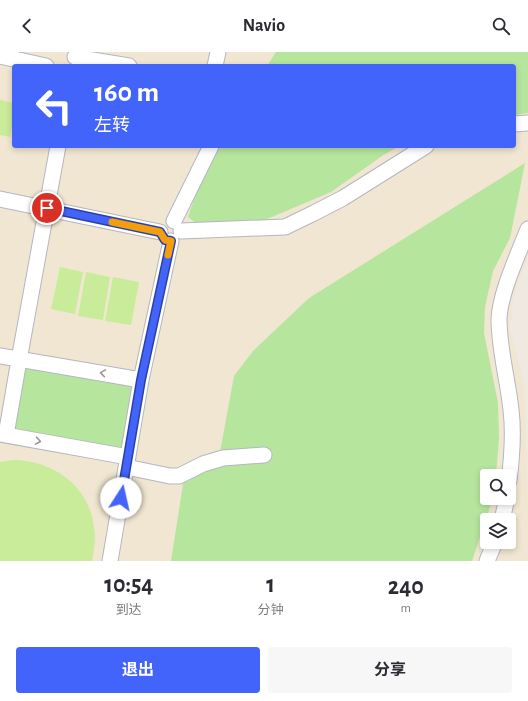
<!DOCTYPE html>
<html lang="zh">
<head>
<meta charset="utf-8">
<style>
  :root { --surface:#fff; --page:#f7f7f7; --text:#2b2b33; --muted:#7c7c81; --accent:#4264fb }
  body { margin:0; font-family:"Alegreya Sans","Noto Sans SC",sans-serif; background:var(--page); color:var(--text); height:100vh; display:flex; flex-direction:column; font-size:15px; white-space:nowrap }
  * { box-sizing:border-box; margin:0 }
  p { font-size:13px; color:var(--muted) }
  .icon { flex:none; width:22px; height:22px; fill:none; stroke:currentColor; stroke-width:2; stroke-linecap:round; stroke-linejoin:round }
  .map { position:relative; height:509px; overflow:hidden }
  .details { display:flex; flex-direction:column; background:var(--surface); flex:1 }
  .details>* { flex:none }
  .guide { position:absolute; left:12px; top:12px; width:504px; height:84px; border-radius:4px; box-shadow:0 2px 6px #0003; background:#4264fb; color:#fff; overflow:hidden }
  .tools { position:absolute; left:480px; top:417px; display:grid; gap:8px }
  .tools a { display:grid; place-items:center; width:36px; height:36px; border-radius:4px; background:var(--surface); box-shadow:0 2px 6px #0003; font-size:20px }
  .pin { position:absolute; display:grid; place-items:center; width:34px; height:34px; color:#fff; margin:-17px; border:2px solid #fff; border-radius:50%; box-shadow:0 1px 4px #0007 }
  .me { position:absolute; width:44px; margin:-22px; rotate:10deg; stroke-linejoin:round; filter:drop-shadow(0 0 3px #0008) }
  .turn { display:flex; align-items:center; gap:14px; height:84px; padding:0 16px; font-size:18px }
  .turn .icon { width:52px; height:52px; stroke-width:2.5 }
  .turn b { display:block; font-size:28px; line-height:34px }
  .eta { display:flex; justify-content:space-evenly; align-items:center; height:68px; text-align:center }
  .eta b { font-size:24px; font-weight:700; line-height:28px }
  .primary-button { display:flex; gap:8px; margin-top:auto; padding:8px 16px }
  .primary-button a { flex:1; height:46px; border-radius:4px; background:var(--accent); color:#fff; font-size:16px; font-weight:700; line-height:46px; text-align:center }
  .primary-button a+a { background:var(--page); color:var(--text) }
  header { display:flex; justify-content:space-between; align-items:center; height:52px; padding:0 16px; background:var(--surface); font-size:18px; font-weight:700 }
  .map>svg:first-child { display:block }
  .education { fill:#f0e6d1; fill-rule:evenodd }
  .green { fill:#b6e59e }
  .pitch { fill:#c9ec9a }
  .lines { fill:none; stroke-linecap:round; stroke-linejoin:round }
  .minor-casing { stroke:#b4b7c1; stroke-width:17 }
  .minor { stroke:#fff; stroke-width:15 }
  .oneway { stroke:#969696 }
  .route-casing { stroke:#2b41a3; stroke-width:10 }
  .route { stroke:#4264fb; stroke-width:7 }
  .slow { stroke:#f59e0b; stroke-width:7 }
</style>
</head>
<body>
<header><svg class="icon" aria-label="back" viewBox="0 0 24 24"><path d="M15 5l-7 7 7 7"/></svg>Navio<svg class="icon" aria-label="search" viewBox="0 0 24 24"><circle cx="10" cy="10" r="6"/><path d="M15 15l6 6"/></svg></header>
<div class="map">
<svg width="528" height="509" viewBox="0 0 528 509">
  <rect width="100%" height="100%" fill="#efe9e1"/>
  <path class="education" d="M0,0H528V203L513,246L510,278L524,331L528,447V509H0ZM14,14H514V94H14ZM487,424H509V446H487ZM487,468H509V490H487Z"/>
  <path class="green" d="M276,0H528V61L514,63V14H267Z
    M219,94H399L382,104L331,140L260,170L197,172L188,165C196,140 206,117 219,94Z
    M525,111L510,186L493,219L485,255L484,281L498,351L499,387L496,424H487V446H493L472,509H171L184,426L218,411L234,324L253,299L309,246Z
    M24,314L135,334L124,398L13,378Z"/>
  <path class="pitch" d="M0,48L14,51V64L10,85L0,83Z
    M60,215L83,220L75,262L51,257Z
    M86,220L110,225L103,268L78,264Z
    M113,225L139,230L131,273L105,269Z
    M14,408C54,409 89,434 94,475C96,487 94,498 92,509H0V410Z"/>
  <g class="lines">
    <g class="minor-casing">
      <path id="minor" d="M0,4L46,14
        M75,5L129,14
        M215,14L218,0
        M514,72L528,71
        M0,147L160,180
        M174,169L211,94
        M181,179L285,175L314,161L343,146L426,94
        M0,304L141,328
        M0,382L128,405
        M6,383L19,308L58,94
        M126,415L170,424H179L203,412L223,406L264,403
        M509,429C512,405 514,382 511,358C508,328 499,298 499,267C500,241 518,203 528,177
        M502,468L507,446
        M110,509L141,328L171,189
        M487,509L495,490"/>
    </g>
    <use href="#minor" class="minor"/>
  </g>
  <defs><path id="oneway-chevron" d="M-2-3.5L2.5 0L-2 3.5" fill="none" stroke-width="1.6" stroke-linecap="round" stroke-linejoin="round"/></defs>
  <g class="oneway">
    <use href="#oneway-chevron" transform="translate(103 321) rotate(-171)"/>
    <use href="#oneway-chevron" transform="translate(38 389) rotate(10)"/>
  </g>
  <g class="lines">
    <g class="route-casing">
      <path id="route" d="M47,156L160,180L165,188L171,189L141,328L121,446"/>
    </g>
    <use href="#route" class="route"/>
    <path class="slow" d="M112,170L160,180L165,188L171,189L168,203"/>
  </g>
</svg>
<div class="tools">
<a><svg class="icon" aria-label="search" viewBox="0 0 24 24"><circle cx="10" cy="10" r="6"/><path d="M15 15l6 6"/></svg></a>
<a><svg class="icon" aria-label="layers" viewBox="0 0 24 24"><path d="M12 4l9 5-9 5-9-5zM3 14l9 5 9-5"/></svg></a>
</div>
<div class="pin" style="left:47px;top:156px;background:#d93025"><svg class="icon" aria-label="arrive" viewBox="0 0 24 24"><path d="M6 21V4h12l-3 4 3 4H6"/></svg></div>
<svg class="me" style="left:121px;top:446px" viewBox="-20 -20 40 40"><circle r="19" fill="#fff"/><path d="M0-13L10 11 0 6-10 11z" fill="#4264fb"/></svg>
<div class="guide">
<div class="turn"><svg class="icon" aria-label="left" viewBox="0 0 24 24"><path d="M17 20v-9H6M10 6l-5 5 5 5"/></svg><div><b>160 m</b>左转</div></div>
</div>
</div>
<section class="details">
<div class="eta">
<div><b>10:54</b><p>到达</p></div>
<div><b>1</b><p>分钟</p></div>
<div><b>240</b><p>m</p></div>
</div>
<div class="primary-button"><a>退出</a><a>分享</a></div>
</section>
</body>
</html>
